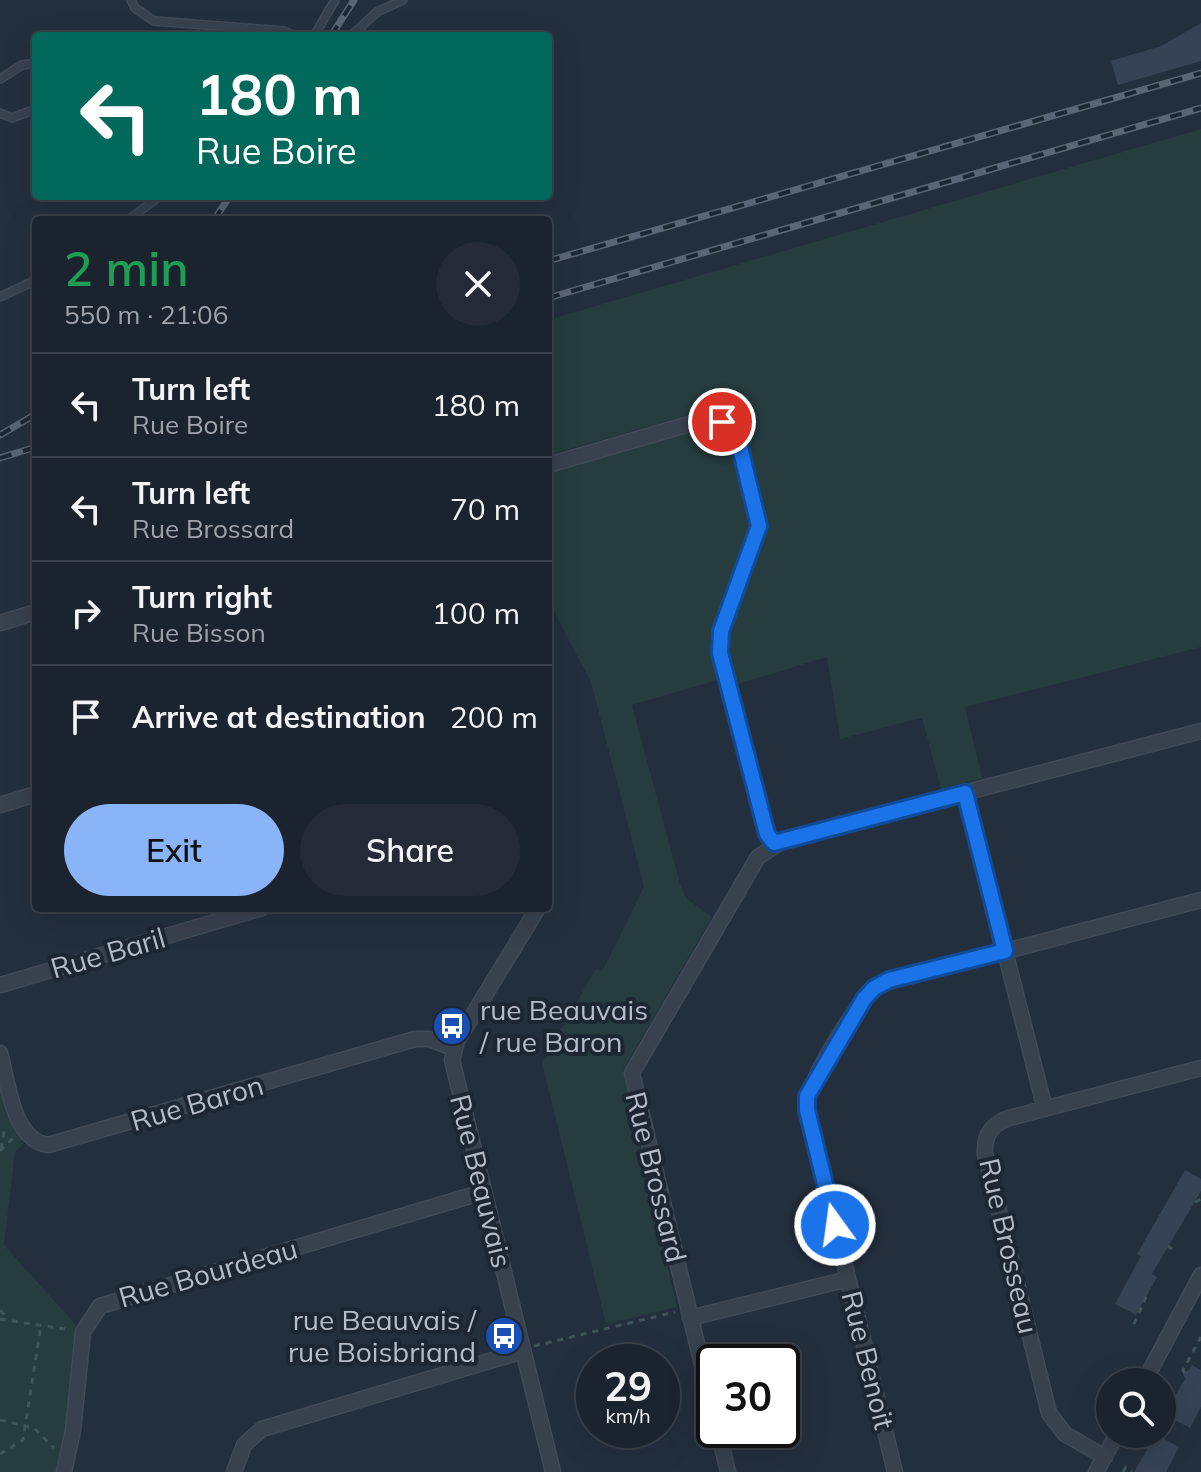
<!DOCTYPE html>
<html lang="en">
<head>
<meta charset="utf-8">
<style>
  :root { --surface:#1b232e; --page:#242b36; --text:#f1f3f6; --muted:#a0a4aa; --line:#39404a; --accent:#8ab4f8 }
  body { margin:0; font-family:Mulish,sans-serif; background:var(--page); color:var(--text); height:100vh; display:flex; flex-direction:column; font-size:30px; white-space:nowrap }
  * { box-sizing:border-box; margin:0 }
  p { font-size:26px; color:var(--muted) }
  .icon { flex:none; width:44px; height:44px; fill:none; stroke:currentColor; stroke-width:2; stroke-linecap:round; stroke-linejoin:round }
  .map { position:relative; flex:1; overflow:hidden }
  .drawer { position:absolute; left:32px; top:216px; width:520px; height:696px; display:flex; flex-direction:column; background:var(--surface); border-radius:8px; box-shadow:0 8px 32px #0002,0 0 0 2px var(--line) }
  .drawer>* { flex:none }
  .top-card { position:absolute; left:32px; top:32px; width:520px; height:168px; border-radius:8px; box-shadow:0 8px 32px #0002,0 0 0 2px var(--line); background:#00695c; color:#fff; overflow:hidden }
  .buttons { position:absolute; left:1096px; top:1368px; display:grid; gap:16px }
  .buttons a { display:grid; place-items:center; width:80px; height:80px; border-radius:50%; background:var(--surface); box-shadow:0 8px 32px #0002,0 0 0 2px var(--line); font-size:40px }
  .speed { position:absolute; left:576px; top:1344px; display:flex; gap:16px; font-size:40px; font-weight:700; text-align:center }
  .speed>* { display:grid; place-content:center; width:104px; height:104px; border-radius:50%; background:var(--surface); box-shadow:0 8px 32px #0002,0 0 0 2px var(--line); line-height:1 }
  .speed small { font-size:20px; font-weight:400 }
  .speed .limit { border:4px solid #111; border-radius:12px; background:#fff; color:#111 }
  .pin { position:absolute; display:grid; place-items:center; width:68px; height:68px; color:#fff; margin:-34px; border:4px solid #fff; border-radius:50%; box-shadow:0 2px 8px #0007 }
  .me { position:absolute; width:88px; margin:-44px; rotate:346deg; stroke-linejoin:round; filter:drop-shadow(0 0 6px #0008) }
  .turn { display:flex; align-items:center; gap:28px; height:168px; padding:0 32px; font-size:36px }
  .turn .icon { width:104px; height:104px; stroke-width:2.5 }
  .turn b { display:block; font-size:56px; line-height:68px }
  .round { display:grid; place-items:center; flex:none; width:84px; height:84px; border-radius:42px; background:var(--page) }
  .headline { display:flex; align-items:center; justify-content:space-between; height:136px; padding:0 32px }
  h1 { font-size:48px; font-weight:600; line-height:60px; color:#1e9e55 }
  .action { display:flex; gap:16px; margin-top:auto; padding:16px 32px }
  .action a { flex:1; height:92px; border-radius:48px; background:var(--accent); color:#111; font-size:32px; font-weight:600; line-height:92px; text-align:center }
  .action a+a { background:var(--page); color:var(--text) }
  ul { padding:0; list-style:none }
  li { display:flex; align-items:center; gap:24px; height:104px; padding:0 32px; border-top:2px solid var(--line) }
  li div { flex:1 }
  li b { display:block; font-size:30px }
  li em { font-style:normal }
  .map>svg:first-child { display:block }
  .green { fill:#263c3f }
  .building { fill:#364354 }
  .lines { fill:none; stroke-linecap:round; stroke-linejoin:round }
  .service-casing { stroke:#414a57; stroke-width:10 }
  .minor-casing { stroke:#414a57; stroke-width:17 }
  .path { stroke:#3f5557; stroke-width:3; stroke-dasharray:6 6; stroke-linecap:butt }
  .service { stroke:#38414e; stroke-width:7 }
  .minor { stroke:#38414e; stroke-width:14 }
  .rail-casing { stroke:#5a6575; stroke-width:7 }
  .rail { stroke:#1d2633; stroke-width:4; stroke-dasharray:12; stroke-linecap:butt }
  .route-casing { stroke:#114b97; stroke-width:20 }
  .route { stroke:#1a73e8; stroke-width:14 }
  .labels { text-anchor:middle; stroke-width:8; stroke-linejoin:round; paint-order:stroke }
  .street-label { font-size:28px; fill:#b4bcc9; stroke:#1d2633 }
  .poi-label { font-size:28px; fill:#b4bcc9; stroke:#1d2633; text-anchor:start }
</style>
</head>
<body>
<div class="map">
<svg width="1201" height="1472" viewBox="0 0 1201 1472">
  <rect width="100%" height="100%" fill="#242f3e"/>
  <path class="green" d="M1201,129V647L965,707L982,778L941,789L922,718L840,739L827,657L738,684L729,660L728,637L765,534L766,510L745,434L725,414L703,411L548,455V320Z
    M702,427H714L730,441L751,518L713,634L717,680L632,705L680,884L687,899L712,917L623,1070L677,1307L606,1324L542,1062L596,969L602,972L644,887L591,682L548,600V473Z
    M0,1081L13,1125L24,1144L15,1152L4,1245L76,1325L66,1423L56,1472H0Z"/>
  <path class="building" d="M1201,23V61L1118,85L1111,61L1161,46Z
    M1185,1170L1201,1179V1191L1152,1274L1157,1277L1136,1315L1115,1304L1141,1256L1137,1254Z
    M1192,1365L1201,1370V1407L1190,1428L1165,1415L1169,1408L1163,1403L1172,1401L1185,1379L1182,1371H1188Z
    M1155,1434L1179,1447L1166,1472H1134L1148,1448L1144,1440H1151Z"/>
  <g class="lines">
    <g class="service-casing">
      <path id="service" d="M131,0L135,8L154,21L284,31L295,36
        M314,36L335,0
        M351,36L377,12L403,0
        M0,79L22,65L36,63
        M0,113L12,118L36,109
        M128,220L160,196
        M0,297L36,280"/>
    </g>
    <g class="minor-casing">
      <path id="minor" d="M548,465L703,420L722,422L737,437L759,519L755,541L721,631L719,647L765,828L774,843
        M0,623L36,612
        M965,793L1045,1109
        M0,805L36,794
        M538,908L457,1041L452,1060L553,1472
        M0,985L262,908
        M0,1053C8,1081 12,1140 48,1145L415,1039H429L453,1048
        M690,1318L848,1279
        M1144,1382L1201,1275
        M714,1415L632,1073L758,857L784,840L1201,731
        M718,1430L728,1472
        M1105,1457L1065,1434L1049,1413L985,1154C984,1136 991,1124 1009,1118L1201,1068
        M64,1472L73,1430L83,1332L100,1306L483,1192
        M234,1472L244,1445L262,1429L523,1351
        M895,1472L807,1110C805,1084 858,999 880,984L1201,900
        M1096,1472L1117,1434"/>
    </g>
    <path class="path" d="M1,1149L5,1125
      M0,1151L14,1137
      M1195,1202L1201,1199
      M1168,1246L1172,1249
      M0,1310L7,1318
      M0,1319L71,1330
      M1134,1324L1146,1297
      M534,1346L675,1312
      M1185,1373L1183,1370L1201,1337
      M1162,1411L1169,1403
      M0,1420L34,1428L54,1448
      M1148,1442L1150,1434
      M0,1454L23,1440L41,1325
      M1123,1472L1126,1467L1132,1471"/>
    <use href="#service" class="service"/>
    <use href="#minor" class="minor"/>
    <g class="rail-casing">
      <path id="rail" d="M331,36L354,0
        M214,220L230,196
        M548,261L1201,73
        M548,298L1201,108
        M0,435L36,414
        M0,458L36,447"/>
    </g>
    <use href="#rail" class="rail"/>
  </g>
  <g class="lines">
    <g class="route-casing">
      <path id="route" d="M722,422L739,443L759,526L721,631L720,653L767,834L774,843L965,793L1005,951L889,980L874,988L864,999L807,1096V1110L835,1225"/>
    </g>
    <use href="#route" class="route"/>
  </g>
  <defs>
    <g id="bus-disc" transform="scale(2)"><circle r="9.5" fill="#1a4fb4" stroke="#1d2633"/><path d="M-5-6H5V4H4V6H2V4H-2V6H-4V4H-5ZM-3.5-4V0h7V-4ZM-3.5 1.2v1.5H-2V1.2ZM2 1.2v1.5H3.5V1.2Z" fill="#fff"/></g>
  </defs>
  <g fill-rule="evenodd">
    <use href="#bus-disc" x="452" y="1026"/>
    <use href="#bus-disc" x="504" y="1336"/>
  </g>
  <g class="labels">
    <g class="street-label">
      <text transform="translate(108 953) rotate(-16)" y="10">Rue Baril</text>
      <text transform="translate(197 1103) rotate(-16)" y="10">Rue Baron</text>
      <text transform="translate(656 1177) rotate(76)" y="10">Rue Brossard</text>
      <text transform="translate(481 1181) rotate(76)" y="10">Rue Beauvais</text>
      <text transform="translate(1009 1246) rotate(77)" y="10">Rue Brosseau</text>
      <text transform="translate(208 1273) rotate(-16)" y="10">Rue Bourdeau</text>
      <text transform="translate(868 1360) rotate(76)" y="10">Rue Benoit</text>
    </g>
    <g class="poi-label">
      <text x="480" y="1020">rue Beauvais<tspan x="480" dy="32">/ rue Baron</tspan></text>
      <text x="476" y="1330" text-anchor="end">rue Beauvais /<tspan x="476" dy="32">rue Boisbriand</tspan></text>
    </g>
  </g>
</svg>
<div class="buttons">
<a><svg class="icon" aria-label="search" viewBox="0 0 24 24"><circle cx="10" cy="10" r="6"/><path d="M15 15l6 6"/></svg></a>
</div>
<div class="speed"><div>29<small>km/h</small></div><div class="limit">30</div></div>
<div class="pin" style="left:722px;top:422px;background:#d93025"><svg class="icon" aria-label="arrive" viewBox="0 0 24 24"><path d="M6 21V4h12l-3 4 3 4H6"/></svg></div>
<svg class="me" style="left:835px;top:1225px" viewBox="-20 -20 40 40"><circle r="17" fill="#1a73e8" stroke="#fff" stroke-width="3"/><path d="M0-11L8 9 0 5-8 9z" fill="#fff"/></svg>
<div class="top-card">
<div class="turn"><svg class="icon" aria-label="left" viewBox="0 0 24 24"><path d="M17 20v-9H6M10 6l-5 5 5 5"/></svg><div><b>180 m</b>Rue Boire</div></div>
</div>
<section class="drawer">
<div class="headline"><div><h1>2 min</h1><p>550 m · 21:06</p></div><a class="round"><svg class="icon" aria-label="close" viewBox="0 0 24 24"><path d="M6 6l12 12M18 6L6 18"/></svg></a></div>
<ul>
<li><svg class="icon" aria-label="left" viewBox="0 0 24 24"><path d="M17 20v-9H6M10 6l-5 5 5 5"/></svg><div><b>Turn left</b><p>Rue Boire</p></div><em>180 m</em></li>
<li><svg class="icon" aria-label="left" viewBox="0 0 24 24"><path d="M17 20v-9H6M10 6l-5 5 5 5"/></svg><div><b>Turn left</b><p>Rue Brossard</p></div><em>70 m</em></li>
<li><svg class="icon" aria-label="right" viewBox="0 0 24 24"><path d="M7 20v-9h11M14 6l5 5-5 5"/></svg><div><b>Turn right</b><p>Rue Bisson</p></div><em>100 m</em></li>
<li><svg class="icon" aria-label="arrive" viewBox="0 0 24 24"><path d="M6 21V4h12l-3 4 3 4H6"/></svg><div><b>Arrive at destination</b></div><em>200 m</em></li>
</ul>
<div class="action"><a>Exit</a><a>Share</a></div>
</section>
</div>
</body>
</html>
